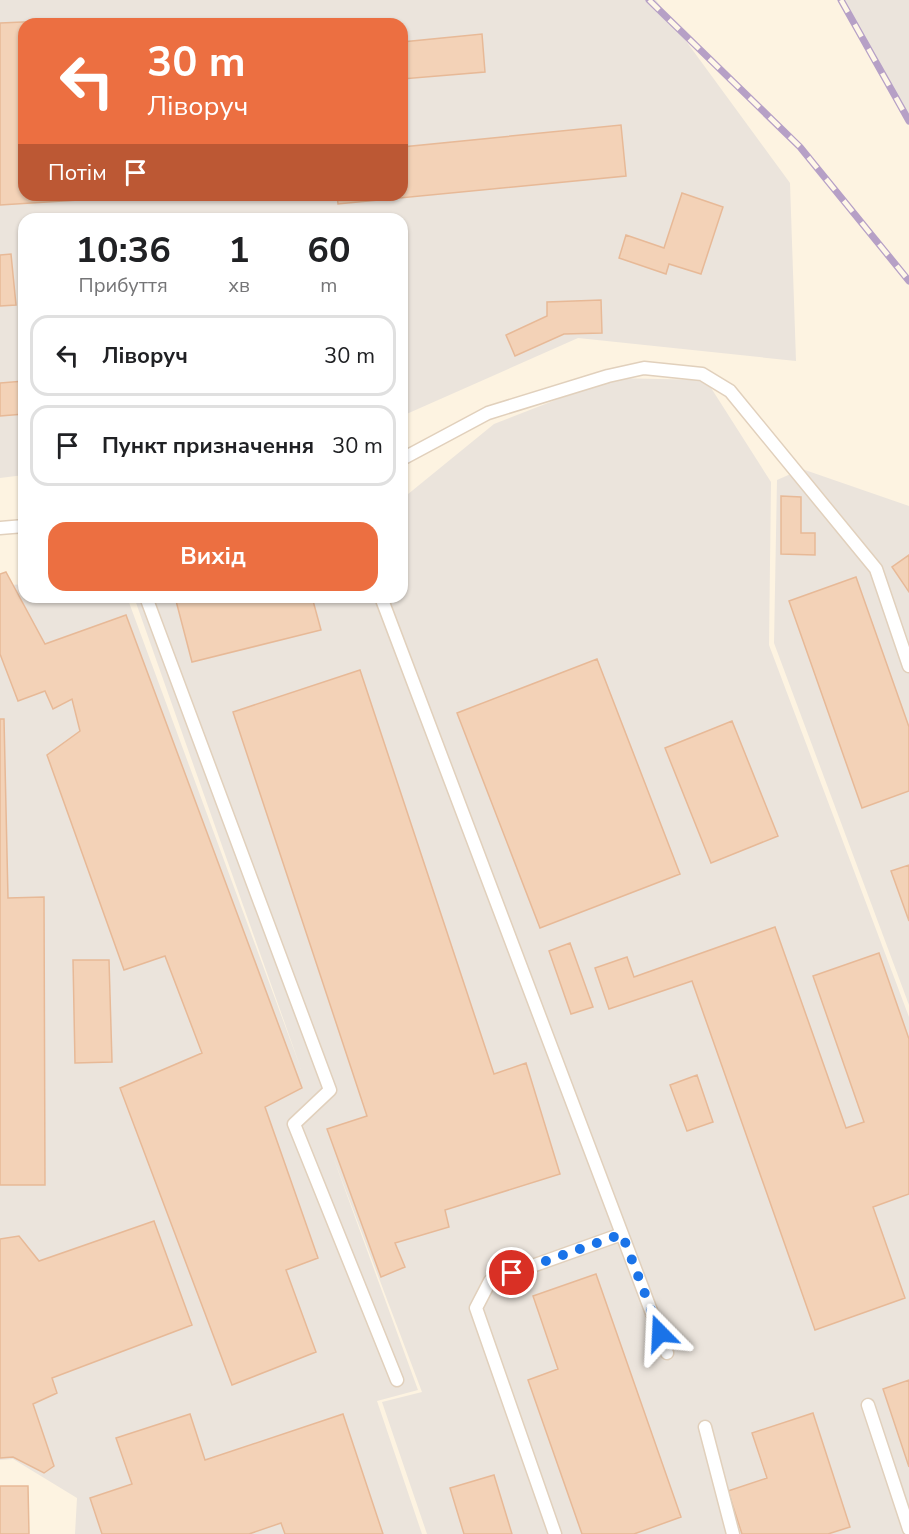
<!DOCTYPE html>
<html lang="uk">
<head>
<meta charset="utf-8">
<style>
  :root { --surface:#fff; --page:#f2f2f2; --text:#202124; --muted:#757577; --line:#e0e0e0; --accent:#ec6f41 }
  body { margin:0; font-family:"Nunito Sans",sans-serif; background:var(--page); color:var(--text); height:100vh; display:flex; flex-direction:column; font-size:22px; white-space:nowrap }
  * { box-sizing:border-box; margin:0 }
  p { font-size:20px; color:var(--muted) }
  .icon { flex:none; width:33px; height:33px; fill:none; stroke:currentColor; stroke-width:2; stroke-linecap:round; stroke-linejoin:round }
  .map { position:relative; flex:1; overflow:hidden }
  .panel { position:absolute; left:18px; top:213px; width:390px; height:390px; display:flex; flex-direction:column; background:var(--surface); border-radius:18px; box-shadow:0 2px 4px #0004 }
  .panel>* { flex:none }
  .guide { position:absolute; left:18px; top:18px; width:390px; height:183px; border-radius:18px; box-shadow:0 2px 4px #0004; background:#ec6f41; color:#fff; overflow:hidden }
  .pin { position:absolute; display:grid; place-items:center; width:51px; height:51px; color:#fff; margin:-26px; border:3px solid #fff; border-radius:50%; box-shadow:0 2px 6px #0007 }
  .me { position:absolute; width:66px; margin:-33px; rotate:339deg; stroke-linejoin:round; filter:drop-shadow(0 0 4px #0008) }
  .turn { display:flex; align-items:center; gap:21px; height:126px; padding:0 30px; font-size:27px }
  .turn .icon { width:78px; height:78px; stroke-width:2.5 }
  .turn b { display:block; font-size:42px; line-height:51px }
  .then { display:flex; align-items:center; height:57px; padding:0 30px; background:#0003; gap:12px; font-size:22px }
  .eta { display:flex; justify-content:space-evenly; align-items:center; height:102px; text-align:center }
  .eta b { font-size:36px; font-weight:700; line-height:42px }
  .button { display:flex; gap:12px; margin-top:auto; padding:12px 30px }
  .button a { flex:1; height:69px; border-radius:18px; background:var(--accent); color:#fff; font-size:24px; font-weight:700; line-height:69px; text-align:center }
  ul { padding:0; list-style:none }
  li { display:flex; align-items:center; gap:18px; height:81px; margin:0 12px 9px; padding:0 18px; border:3px solid var(--line); border-radius:18px }
  li div { flex:1 }
  li b { display:block; font-size:22px }
  li em { font-style:normal }
  .map>svg:first-child { display:block }
  .industrial { fill:#ebe4dc; fill-rule:evenodd }
  .building { fill:#f3d2b7; stroke:#e7b997; stroke-width:1.5 }
  .lines { fill:none; stroke-linecap:round; stroke-linejoin:round }
  .service-casing { stroke:#e1d0bc; stroke-width:15 }
  .service { stroke:#fff; stroke-width:12 }
  .rail-casing { stroke:#b6a0c6; stroke-width:7 }
  .rail { stroke:#fff7e8; stroke-width:4.5; stroke-dasharray:14; stroke-linecap:butt }
  .route { stroke:#1a73e8; stroke-width:10; stroke-dasharray:0 18 }
</style>
</head>
<body>
<div class="map">
<svg width="909" height="1534" viewBox="0 0 909 1534">
  <rect width="100%" height="100%" fill="#fdf3e1"/>
  <path class="industrial" d="M0,0H656L790,183L796,361L578,338L402,416V219H24V475L0,478ZM24,24H402V195H24Z
    M841,0H909V117Z
    M612,378L706,380L771,482L769,645L909,1017V1534H427L382,1402L422,1392L332,1154L418,1390L377,1401L422,1534H75L77,1498L13,1459L0,1460V586L24,584V597H127L301,1069L134,597H402V499L494,424Z
    M802,469L909,506V1005L774,643L777,480Z"/>
  <path class="building" d="M68,20L69,24H24V195H78V200L0,205V23Z
    M482,34L485,72L402,79V42Z
    M621,125L626,176L338,204L337,195H402V147Z
    M682,193L723,207L701,274L669,264L666,274L619,258L626,235L664,248Z
    M195,214V219H137Z
    M11,254L16,305L0,306V255Z
    M601,300L602,333L564,334L515,356L506,335L547,316V302Z
    M24,381V414L0,416V383Z
    M781,496L801,497V533H815V555L781,554Z
    M909,555V592L892,567Z
    M6,572L45,644L126,615L302,1088L265,1107L318,1258L286,1270L316,1352L232,1385L120,1088L202,1053L165,956L124,970L47,755L80,731L72,699L53,709L45,691L18,701L0,654V574Z
    M856,577L909,727V791L862,808L789,601Z
    M175,597H312L321,630L192,662Z
    M597,659L680,874L540,928L457,713Z
    M360,670L494,1074L526,1063L560,1174L445,1210L449,1227L395,1243L405,1267L381,1277L327,1129L367,1116L233,712Z
    M0,719H4L8,898L44,897L45,1185H0Z
    M732,721L778,836L711,863L665,748Z
    M909,865V921L891,871Z
    M775,927L846,1128L864,1122L813,976L879,953L909,1039V1194L873,1207L905,1298L815,1330L692,981L609,1009L595,968L627,957L634,977Z
    M570,943L593,1007L571,1014L549,951Z
    M73,960H109L112,1062L75,1063Z
    M697,1075L713,1122L687,1131L670,1085Z
    M154,1221L192,1325L52,1378L57,1393L33,1404L54,1466L44,1473L13,1457L0,1458V1239L19,1236L39,1261Z
    M596,1274L681,1517L634,1534H582L528,1380L558,1369L533,1296Z
    M909,1380V1467L883,1389Z
    M813,1413L850,1527L828,1534H742L728,1491L767,1478L752,1433Z
    M190,1414L205,1460L343,1414L383,1534H285L281,1523L249,1534H102L90,1498L132,1484L116,1438Z
    M494,1475L512,1534H464L450,1488Z
    M0,1486H28L29,1534H0Z"/>
  <g class="lines">
    <g class="service-casing">
      <path id="service" d="M402,459L488,413L608,376L644,368L702,374L730,391L876,569L909,666
        M0,528L24,526
        M146,597L330,1090L294,1124L397,1380
        M381,597L667,1353
        M868,1405L909,1529
        M705,1427L733,1534
        M555,1534L476,1308L490,1281L622,1234"/>
    </g>
    <use href="#service" class="service"/>
    <g class="rail-casing">
      <path id="rail" d="M649,0L800,147L909,281
        M841,0L909,121"/>
    </g>
    <use href="#rail" class="rail"/>
  </g>
  <g class="lines">
    <path class="route" d="M512,1273L622,1234L660,1333"/>
  </g>
</svg>
<div class="pin" style="left:512px;top:1273px;background:#d93025"><svg class="icon" aria-label="arrive" viewBox="0 0 24 24"><path d="M6 21V4h12l-3 4 3 4H6"/></svg></div>
<svg class="me" style="left:660px;top:1333px" viewBox="-20 -20 40 40"><path d="M0-17L14 15 0 8-14 15z" fill="#1a73e8" stroke="#fff" stroke-width="4"/></svg>
<div class="guide">
<div class="turn"><svg class="icon" aria-label="left" viewBox="0 0 24 24"><path d="M17 20v-9H6M10 6l-5 5 5 5"/></svg><div><b>30 m</b>Ліворуч</div></div>
<div class="then">Потім<svg class="icon" aria-label="arrive" viewBox="0 0 24 24"><path d="M6 21V4h12l-3 4 3 4H6"/></svg></div>
</div>
<section class="panel">
<div class="eta">
<div><b>10:36</b><p>Прибуття</p></div>
<div><b>1</b><p>хв</p></div>
<div><b>60</b><p>m</p></div>
</div>
<ul>
<li><svg class="icon" aria-label="left" viewBox="0 0 24 24"><path d="M17 20v-9H6M10 6l-5 5 5 5"/></svg><div><b>Ліворуч</b></div><em>30 m</em></li>
<li><svg class="icon" aria-label="arrive" viewBox="0 0 24 24"><path d="M6 21V4h12l-3 4 3 4H6"/></svg><div><b>Пункт призначення</b></div><em>30 m</em></li>
</ul>
<div class="button"><a>Вихід</a></div>
</section>
</div>
</body>
</html>
